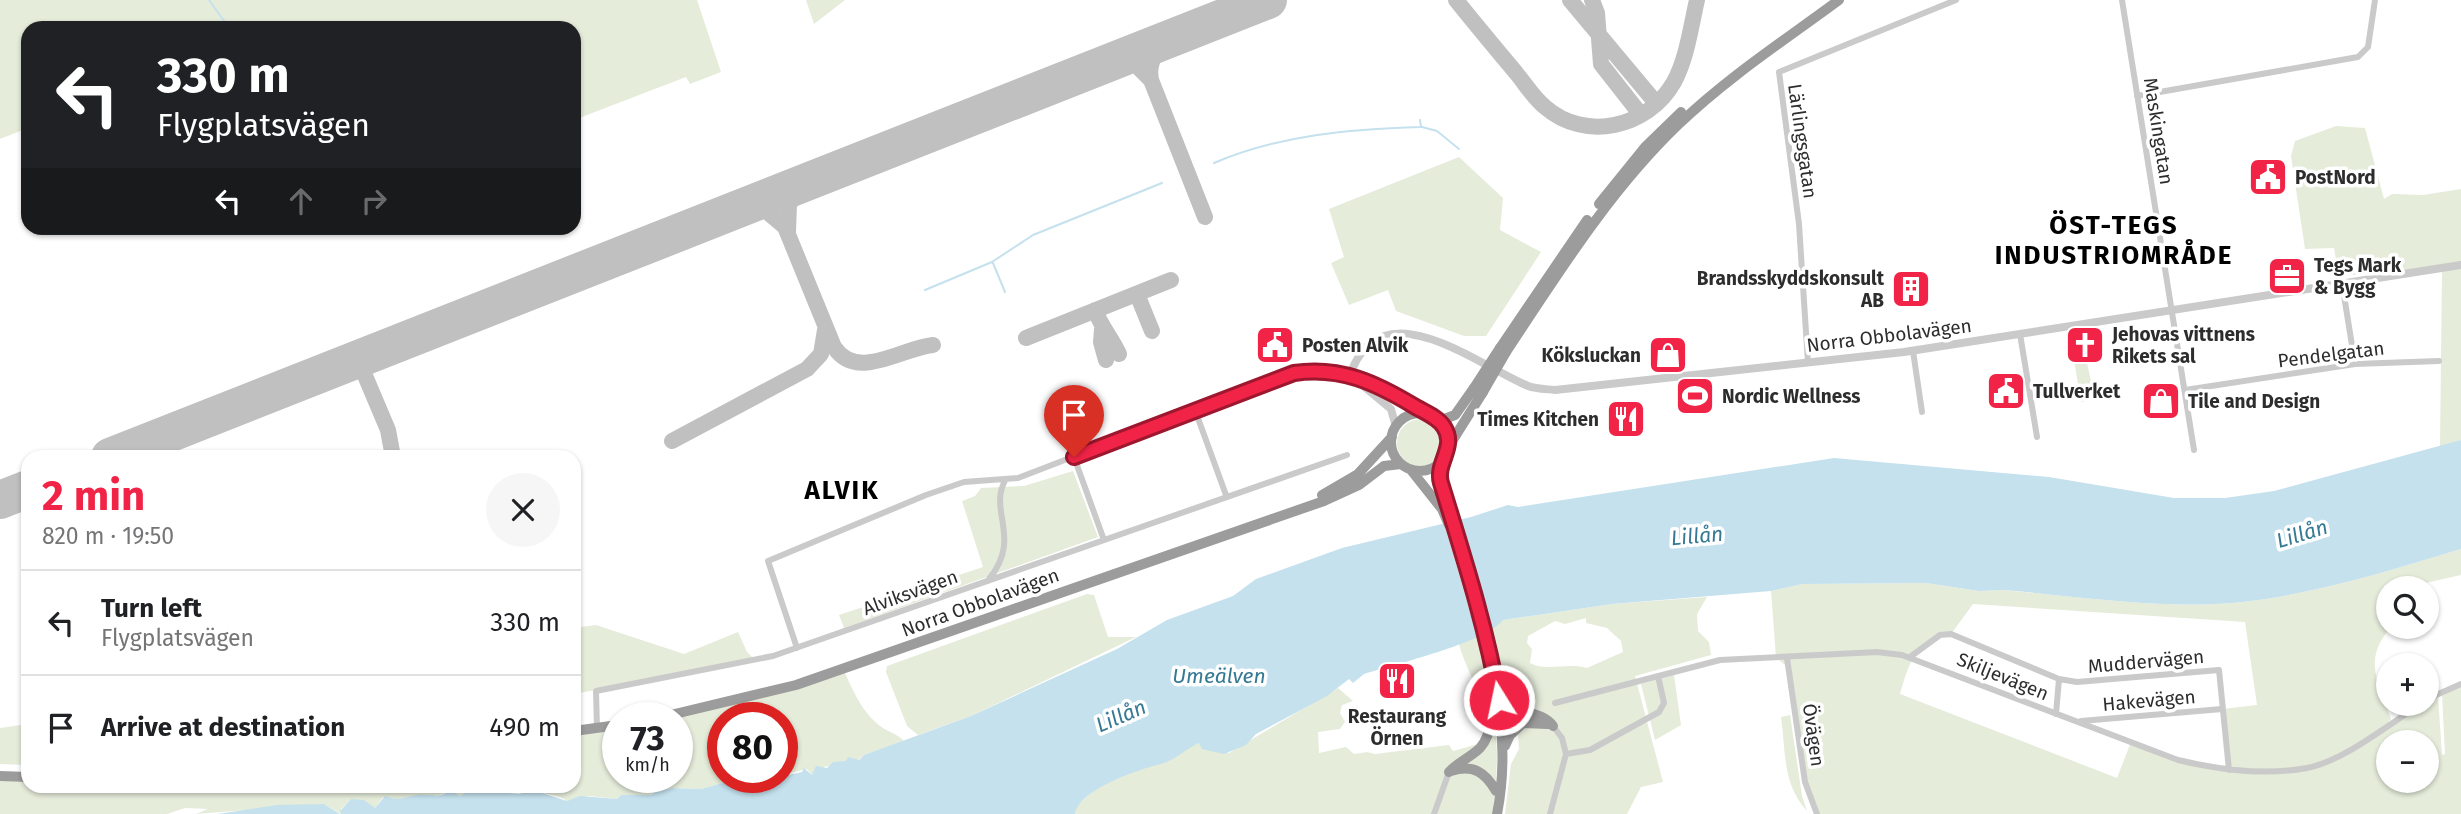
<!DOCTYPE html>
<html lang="en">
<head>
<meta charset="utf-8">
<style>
  :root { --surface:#fff; --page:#f6f6f6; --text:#202124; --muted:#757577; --line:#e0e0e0; --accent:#f12346 }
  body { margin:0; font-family:"Fira Sans",sans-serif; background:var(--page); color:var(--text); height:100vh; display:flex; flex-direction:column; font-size:26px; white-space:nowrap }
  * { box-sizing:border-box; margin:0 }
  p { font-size:23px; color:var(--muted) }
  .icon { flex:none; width:38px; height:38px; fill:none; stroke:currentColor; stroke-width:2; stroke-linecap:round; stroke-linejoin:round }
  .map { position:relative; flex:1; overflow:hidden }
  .drawer { position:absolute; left:21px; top:450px; width:560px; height:343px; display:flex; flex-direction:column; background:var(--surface); border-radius:21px; box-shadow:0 2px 5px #0004 }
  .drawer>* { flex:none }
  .guide { position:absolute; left:21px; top:21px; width:560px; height:214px; border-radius:21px; box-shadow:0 2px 5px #0004; background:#202124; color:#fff; overflow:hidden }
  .fabs { position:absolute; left:2376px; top:576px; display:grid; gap:14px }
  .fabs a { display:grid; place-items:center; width:63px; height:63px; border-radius:50%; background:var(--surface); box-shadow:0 2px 5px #0004; font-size:35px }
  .speed { position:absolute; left:602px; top:702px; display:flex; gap:14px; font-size:35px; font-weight:700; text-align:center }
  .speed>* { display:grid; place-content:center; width:91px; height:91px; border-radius:50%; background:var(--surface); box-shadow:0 2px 5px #0004; line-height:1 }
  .speed small { font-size:18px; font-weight:400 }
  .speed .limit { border:10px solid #d22; background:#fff; color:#111 }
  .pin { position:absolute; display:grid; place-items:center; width:60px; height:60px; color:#fff; margin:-72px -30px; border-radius:50% 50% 50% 0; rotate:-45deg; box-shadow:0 0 7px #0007 }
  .pin .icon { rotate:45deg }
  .me { position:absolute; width:77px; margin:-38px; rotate:350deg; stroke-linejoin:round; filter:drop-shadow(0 0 5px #0008) }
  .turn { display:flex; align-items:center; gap:24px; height:147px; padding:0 21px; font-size:32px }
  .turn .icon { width:91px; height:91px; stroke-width:2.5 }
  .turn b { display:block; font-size:49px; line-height:60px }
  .lanes { display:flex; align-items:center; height:66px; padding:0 21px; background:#0003; justify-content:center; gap:35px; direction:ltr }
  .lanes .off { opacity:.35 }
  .round { display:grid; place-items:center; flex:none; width:74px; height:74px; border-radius:37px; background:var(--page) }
  .headline { display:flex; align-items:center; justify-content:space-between; height:119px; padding:0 21px }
  h1 { font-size:42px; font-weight:700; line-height:52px; color:var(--accent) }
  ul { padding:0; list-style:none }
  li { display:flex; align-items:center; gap:21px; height:105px; padding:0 21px; border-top:2px solid var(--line) }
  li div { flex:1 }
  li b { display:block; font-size:26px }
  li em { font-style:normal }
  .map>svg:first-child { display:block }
  .green { fill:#e5ecda; fill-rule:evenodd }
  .water { fill:#c4e1ed }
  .pier { fill:#fff }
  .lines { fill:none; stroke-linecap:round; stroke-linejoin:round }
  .stream { stroke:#c4e1ed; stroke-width:2 }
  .taxiway { stroke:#c0c0c0; stroke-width:16 }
  .runway { stroke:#c0c0c0; stroke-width:38 }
  .minor { stroke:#cacaca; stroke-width:6 }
  .tertiary { stroke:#cacaca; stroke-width:8 }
  .trunk { stroke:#9c9c9c; stroke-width:10 }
  .trunk-bridge { stroke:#9c9c9c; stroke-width:10 }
  .route-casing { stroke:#9d172e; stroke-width:18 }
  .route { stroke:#f12346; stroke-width:12 }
  .labels { text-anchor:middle; stroke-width:7; stroke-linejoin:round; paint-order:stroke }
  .street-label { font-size:19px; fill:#2d2d2d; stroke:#fff }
  .poi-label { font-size:19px; font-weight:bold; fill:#2d2d2d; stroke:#fff; text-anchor:start }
  .water-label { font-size:21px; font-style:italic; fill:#367994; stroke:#fff }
  .district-label { font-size:26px; font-weight:bold; letter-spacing:2px; fill:#000; stroke:#fff }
</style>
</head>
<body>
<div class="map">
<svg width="2461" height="814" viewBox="0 0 2461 814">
  <rect width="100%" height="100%" fill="#fff"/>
  <path class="green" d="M0,0H697L721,72L690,84L686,77L574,120V28H28V128L0,139Z
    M806,0H845L814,24Z
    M2336,126L2365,128L2384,199L2392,194L2423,195L2461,189V440L2440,448L2442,268L2339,276L2334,248L2305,249L2291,156L2295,141Z
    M1459,157L1503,198L1500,230L1541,252L1486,336H1464L1396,311L1388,290L1349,305L1331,263L1344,257L1329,209Z
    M2094,332L2088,338L2073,341L2076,355L2085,354L2095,399L2081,402L2070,336Z
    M1397 443a24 24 0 1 1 48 0a24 24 0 1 1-48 0Z
    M1073,471L1098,537L844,628L839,615L983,567L962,501L975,496L981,488L1024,486Z
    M2461,549V575L2403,588H2389V601L2381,610L2387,632C2363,663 2380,685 2391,719L2386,725L2438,696L2442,755L2445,754L2442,693L2461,686V814H1817L1812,808L1788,667L1776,658L1771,591L1802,584L1926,583L1979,591L2003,590C2084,597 2179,612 2259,600C2328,590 2395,569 2461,549ZM1973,604L2245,622L2257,705L2222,709L2229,770L2178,760L2131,742L2117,778L1900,694C1908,666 1916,637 1951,634ZM2389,742H2427V780H2389Z
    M1087,594L1094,595L1108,637H1136L971,716L918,735L907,726L886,672L887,666Z
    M1707,597L1697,614L1698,631L1709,642L1711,655L1635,676L1663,782L1641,787L1627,814H1505L1511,764L1519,749L1517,720L1510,690L1499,675L1489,631L1503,620L1612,604ZM1586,618V623L1607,628L1621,641L1623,652L1587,668C1568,662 1546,672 1530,663L1532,649L1527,643L1528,636L1555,621L1565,624Z
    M596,625L684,654L738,632L747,652L755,660L574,694V628Z
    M1484,633L1492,659L1484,662C1497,721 1501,754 1492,814H1075L1076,807L1096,788L1199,743L1229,753L1338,688L1353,701L1342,705L1340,713L1345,722L1340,729L1318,732L1319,753L1346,747L1354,754L1367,752L1375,754L1449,745L1453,751L1478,744C1496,715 1466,672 1459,644Z
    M843,669C853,690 861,711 880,726C888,732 896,733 904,741L864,755L858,760L824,767L812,775L807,769L782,775V718H723V777L757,779L733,780L701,789L672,788L652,795H621L617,799L589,796L567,801C547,787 483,791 460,796L450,790C442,797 410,799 399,800C393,801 389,797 383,797L375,808L351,799L341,809V814L324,804L196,814L208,809L185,808L167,814H0V776L28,777V786H574V731L618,725V777H677V718Z
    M1674,675L1681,725L1655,740L1641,684Z
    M1790,715L1802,796L1807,811C1782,783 1786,753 1781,717Z
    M28,724V765L0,764V728Z"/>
  <path class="water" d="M2461,440V549C2395,569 2328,590 2259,600C2179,612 2084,597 2004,590L1979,591L1926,583L1802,584L1771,591L1612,604L1503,620C1485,643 1395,664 1364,674L1353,683L1349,679L1327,696L1256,734L1246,745L1224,754L1202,749L1199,743C1187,748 1175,760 1161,764C1140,769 1079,789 1075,814H341L340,811L351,799L364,800L375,808L385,796C399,802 404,797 417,795C429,793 439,800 450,790L460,796L471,790L519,794L533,790L567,801L580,796L617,799L621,795H652L654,792L672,788L701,789L733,780L774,778L802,772L804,768L812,775L816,766L827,768L833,762L846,761L848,757L859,760L864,755L971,716L1117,649L1167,620L1233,596L1256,579L1342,548L1471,517L1508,505L1518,507L1834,458L2049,477L2174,498H2225L2274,491Z
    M324,804L340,814H217L277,805Z"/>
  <path class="pier" d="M1460,516L1491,634L1478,640L1443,519Z"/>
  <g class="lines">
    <path class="stream" d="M209,0L229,28
      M1422,127L1437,131L1459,149
      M1214,163C1279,135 1351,129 1421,127L1420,120
      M993,263L1005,292
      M925,290L992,262L1033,235L1162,183"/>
    <path class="taxiway" d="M1456,0C1476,25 1497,50 1517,74C1526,85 1534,98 1545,107C1585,142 1648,128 1674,82C1687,58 1691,26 1697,0
      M1570,0L1656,103
      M1592,0L1597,13L1601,64L1641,115
      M1108,63H1134L1151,80L1205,217
      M1151,80C1147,58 1160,47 1177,36
      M738,209L765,210L785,227L834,347C857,382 901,348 933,345
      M788,232L789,204L807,182
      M1137,294L1152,331
      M1095,310C1101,327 1112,338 1119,354
      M1102,329L1101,342L1106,360
      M1026,338L1171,280
      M358,359L388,430L393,457
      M672,441L807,369L821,354L825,330"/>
    <path class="runway" d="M110,457L1268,0
      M0,500L28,489"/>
    <path class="minor" d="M2122,0L2194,450
      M2137,96L2358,57L2368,47L2375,0
      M2342,283L2355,364
      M2020,334L2037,437
      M1913,351L1922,412
      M1808,363L1799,224L1779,72L1956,0
      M2185,390L2355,364L2439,361
      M1195,410L1226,495
      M1074,457L1104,540
      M989,579C1023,538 987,510 1006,479
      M797,648L768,561L926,495L964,482L1018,478L1270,381L1307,371L1350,375
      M1910,657L1940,635L1951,634L2059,679L2077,682L2219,670L2229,770
      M1787,658L1805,782L1817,814
      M2427,699L2461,684
      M1555,703L1720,660L1877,652L1902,655L2178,760C2220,770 2264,776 2307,768C2344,761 2389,724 2421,704
      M2056,714L2059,679
      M2081,721L2222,709
      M1553,726L1562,738L1566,754L1590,750L1659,712L1664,703L1658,676
      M597,729L596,691L773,656L1347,455
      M1434,814L1449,772
      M1550,814L1566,754"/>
    <path class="tertiary" d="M1350,375C1381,286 1477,365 1528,386C1536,389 1546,389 1555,390L1904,352L2461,265
      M1350,375L1378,385L1428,415
      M1350,375L1391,409L1396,427"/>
    <path class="trunk" d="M1599,204L1646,146L1681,112
      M1500,348L1587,220
      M1506,352C1559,272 1610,190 1679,124C1728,77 1785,40 1839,0
      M1391 442a29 29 0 1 1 58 0a29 29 0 1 1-58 0Z
      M1439,421L1455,415L1474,388
      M1449,446L1483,392
      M1443,460L1441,482C1456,524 1467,568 1479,611C1496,680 1511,743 1497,814
      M1411,470L1442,509L1449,525
      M1322,495L1358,474L1392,437
      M1499,697C1513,716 1539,708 1553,726
      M658,718L796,685L1324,501L1359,485L1384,466L1401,464
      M574,731L618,725
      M1505,746L1510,735L1523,723L1547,724
      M1451,771C1473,764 1485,772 1496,791
      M1449,772C1458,762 1471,757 1480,748C1497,729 1490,695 1489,671
      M0,776L28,777"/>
    <path class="trunk-bridge" d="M1474,388L1500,348
      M1483,392L1506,352"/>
  </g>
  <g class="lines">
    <g class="route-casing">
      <path id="route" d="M1074,457L1294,373C1340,366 1376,383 1414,406C1424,412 1438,417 1444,427C1457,447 1435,463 1441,483C1463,555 1486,626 1499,700"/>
    </g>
    <use href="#route" class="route"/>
  </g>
  <defs>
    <g id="civic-square" transform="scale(2.0125)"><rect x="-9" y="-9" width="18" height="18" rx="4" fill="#f12346" stroke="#fff"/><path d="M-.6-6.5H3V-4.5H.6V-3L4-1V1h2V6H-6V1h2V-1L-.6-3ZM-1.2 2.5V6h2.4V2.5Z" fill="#fff"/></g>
    <g id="office-square" transform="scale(2.0125)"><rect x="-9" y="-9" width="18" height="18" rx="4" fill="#f12346" stroke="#fff"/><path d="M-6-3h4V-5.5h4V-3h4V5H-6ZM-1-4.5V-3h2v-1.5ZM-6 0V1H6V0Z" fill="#fff"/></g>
    <g id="building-square" transform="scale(2.0125)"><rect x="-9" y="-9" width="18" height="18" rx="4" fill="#f12346" stroke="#fff"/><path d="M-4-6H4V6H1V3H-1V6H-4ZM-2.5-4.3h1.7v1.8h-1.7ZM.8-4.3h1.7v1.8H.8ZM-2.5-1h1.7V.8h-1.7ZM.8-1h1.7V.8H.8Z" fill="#fff"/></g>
    <g id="church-square" transform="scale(2.0125)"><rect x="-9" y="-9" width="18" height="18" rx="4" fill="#f12346" stroke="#fff"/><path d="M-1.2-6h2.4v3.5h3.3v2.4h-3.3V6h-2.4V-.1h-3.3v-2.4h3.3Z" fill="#fff"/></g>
    <g id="shop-square" transform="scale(2.0125)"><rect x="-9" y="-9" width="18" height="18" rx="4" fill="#f12346" stroke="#fff"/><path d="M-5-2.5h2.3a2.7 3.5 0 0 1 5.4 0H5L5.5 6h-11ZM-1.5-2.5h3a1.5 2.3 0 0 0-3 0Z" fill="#fff"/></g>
    <g id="stadium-square" transform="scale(2.0125)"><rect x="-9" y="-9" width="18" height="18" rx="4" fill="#f12346" stroke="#fff"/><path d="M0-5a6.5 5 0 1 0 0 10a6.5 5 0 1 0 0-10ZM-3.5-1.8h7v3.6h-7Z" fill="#fff"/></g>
    <g id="restaurant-square" transform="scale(2.0125)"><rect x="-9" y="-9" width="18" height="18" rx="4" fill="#f12346" stroke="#fff"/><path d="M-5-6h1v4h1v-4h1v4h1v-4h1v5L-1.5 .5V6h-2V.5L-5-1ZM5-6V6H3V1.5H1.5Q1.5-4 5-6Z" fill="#fff"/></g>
  </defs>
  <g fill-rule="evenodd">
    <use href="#civic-square" x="2268" y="177"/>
    <use href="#office-square" x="2287" y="276"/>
    <use href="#building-square" x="1911" y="289"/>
    <use href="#civic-square" x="1275" y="345"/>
    <use href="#church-square" x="2085" y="345"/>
    <use href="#shop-square" x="1668" y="355"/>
    <use href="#civic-square" x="2006" y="391"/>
    <use href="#stadium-square" x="1695" y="396"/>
    <use href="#shop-square" x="2161" y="401"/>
    <use href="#restaurant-square" x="1626" y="419"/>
    <use href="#restaurant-square" x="1397" y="681"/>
  </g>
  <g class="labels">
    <g class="street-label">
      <text transform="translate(2159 131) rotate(81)" y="7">Maskingatan</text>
      <text transform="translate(1803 141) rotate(82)" y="7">Lärlingsgatan</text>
      <text transform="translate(1889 335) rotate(-7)" y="7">Norra Obbolavägen</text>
      <text transform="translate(2331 354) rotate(-7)" y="7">Pendelgatan</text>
      <text transform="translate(910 592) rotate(-20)" y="7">Alviksvägen</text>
      <text transform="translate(980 602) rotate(-20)" y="7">Norra Obbolavägen</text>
      <text transform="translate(2146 661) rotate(-5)" y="7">Muddervägen</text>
      <text transform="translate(2003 676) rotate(22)" y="7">Skiljevägen</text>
      <text transform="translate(2149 700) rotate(-5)" y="7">Hakevägen</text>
      <text transform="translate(1814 735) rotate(82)" y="7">Övägen</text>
    </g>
    <g class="poi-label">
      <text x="2295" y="184">PostNord</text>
      <text x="2314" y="272">Tegs Mark<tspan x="2314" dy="22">&amp; Bygg</tspan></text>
      <text x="1884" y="285" text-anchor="end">Brandsskyddskonsult<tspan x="1884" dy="22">AB</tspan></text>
      <text x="2112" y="341">Jehovas vittnens<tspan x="2112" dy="22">Rikets sal</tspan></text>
      <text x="1302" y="352">Posten Alvik</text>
      <text x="1641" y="362" text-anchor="end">Köksluckan</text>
      <text x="2033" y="398">Tullverket</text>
      <text x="1722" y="403">Nordic Wellness</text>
      <text x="2188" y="408">Tile and Design</text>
      <text x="1599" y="426" text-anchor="end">Times Kitchen</text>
      <text x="1397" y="723" text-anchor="middle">Restaurang<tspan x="1397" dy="22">Örnen</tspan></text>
    </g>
    <g class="water-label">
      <text transform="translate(2302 534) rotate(-17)" y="7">Lillån</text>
      <text transform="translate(1697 536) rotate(-5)" y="7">Lillån</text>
      <text x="1219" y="683">Umeälven</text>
      <text transform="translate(1121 716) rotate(-23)" y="7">Lillån</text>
    </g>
    <g class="district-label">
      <text x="2114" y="234">ÖST-TEGS<tspan x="2114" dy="30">INDUSTRIOMRÅDE</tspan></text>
      <text x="842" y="499">ALVIK</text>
    </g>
  </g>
</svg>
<div class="fabs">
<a><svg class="icon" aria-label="search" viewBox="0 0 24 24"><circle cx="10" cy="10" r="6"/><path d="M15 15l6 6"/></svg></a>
<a>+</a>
<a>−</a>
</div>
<div class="speed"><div>73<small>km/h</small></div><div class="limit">80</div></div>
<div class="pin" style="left:1074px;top:457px;background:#d93025"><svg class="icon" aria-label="arrive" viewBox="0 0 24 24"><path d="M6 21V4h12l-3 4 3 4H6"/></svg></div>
<svg class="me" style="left:1499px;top:700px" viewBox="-20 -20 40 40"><circle r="17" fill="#f12346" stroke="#fff" stroke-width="3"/><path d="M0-11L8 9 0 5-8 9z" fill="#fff"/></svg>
<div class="guide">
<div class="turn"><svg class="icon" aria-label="left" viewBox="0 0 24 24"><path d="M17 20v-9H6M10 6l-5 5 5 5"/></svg><div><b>330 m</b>Flygplatsvägen</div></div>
<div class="lanes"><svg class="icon" aria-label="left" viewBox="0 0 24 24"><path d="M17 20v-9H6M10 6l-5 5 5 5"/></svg><svg class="icon off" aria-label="ahead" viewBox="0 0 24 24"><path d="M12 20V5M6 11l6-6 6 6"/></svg><svg class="icon off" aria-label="right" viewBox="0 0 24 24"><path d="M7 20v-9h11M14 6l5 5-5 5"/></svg></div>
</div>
<section class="drawer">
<div class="headline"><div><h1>2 min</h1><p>820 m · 19:50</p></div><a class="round"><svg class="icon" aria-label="close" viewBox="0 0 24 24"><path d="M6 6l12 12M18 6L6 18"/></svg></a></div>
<ul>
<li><svg class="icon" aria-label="left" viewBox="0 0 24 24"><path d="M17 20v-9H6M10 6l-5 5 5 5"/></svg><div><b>Turn left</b><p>Flygplatsvägen</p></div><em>330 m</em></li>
<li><svg class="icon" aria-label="arrive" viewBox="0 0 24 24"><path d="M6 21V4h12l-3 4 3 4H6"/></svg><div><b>Arrive at destination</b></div><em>490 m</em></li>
</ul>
</section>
</div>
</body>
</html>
